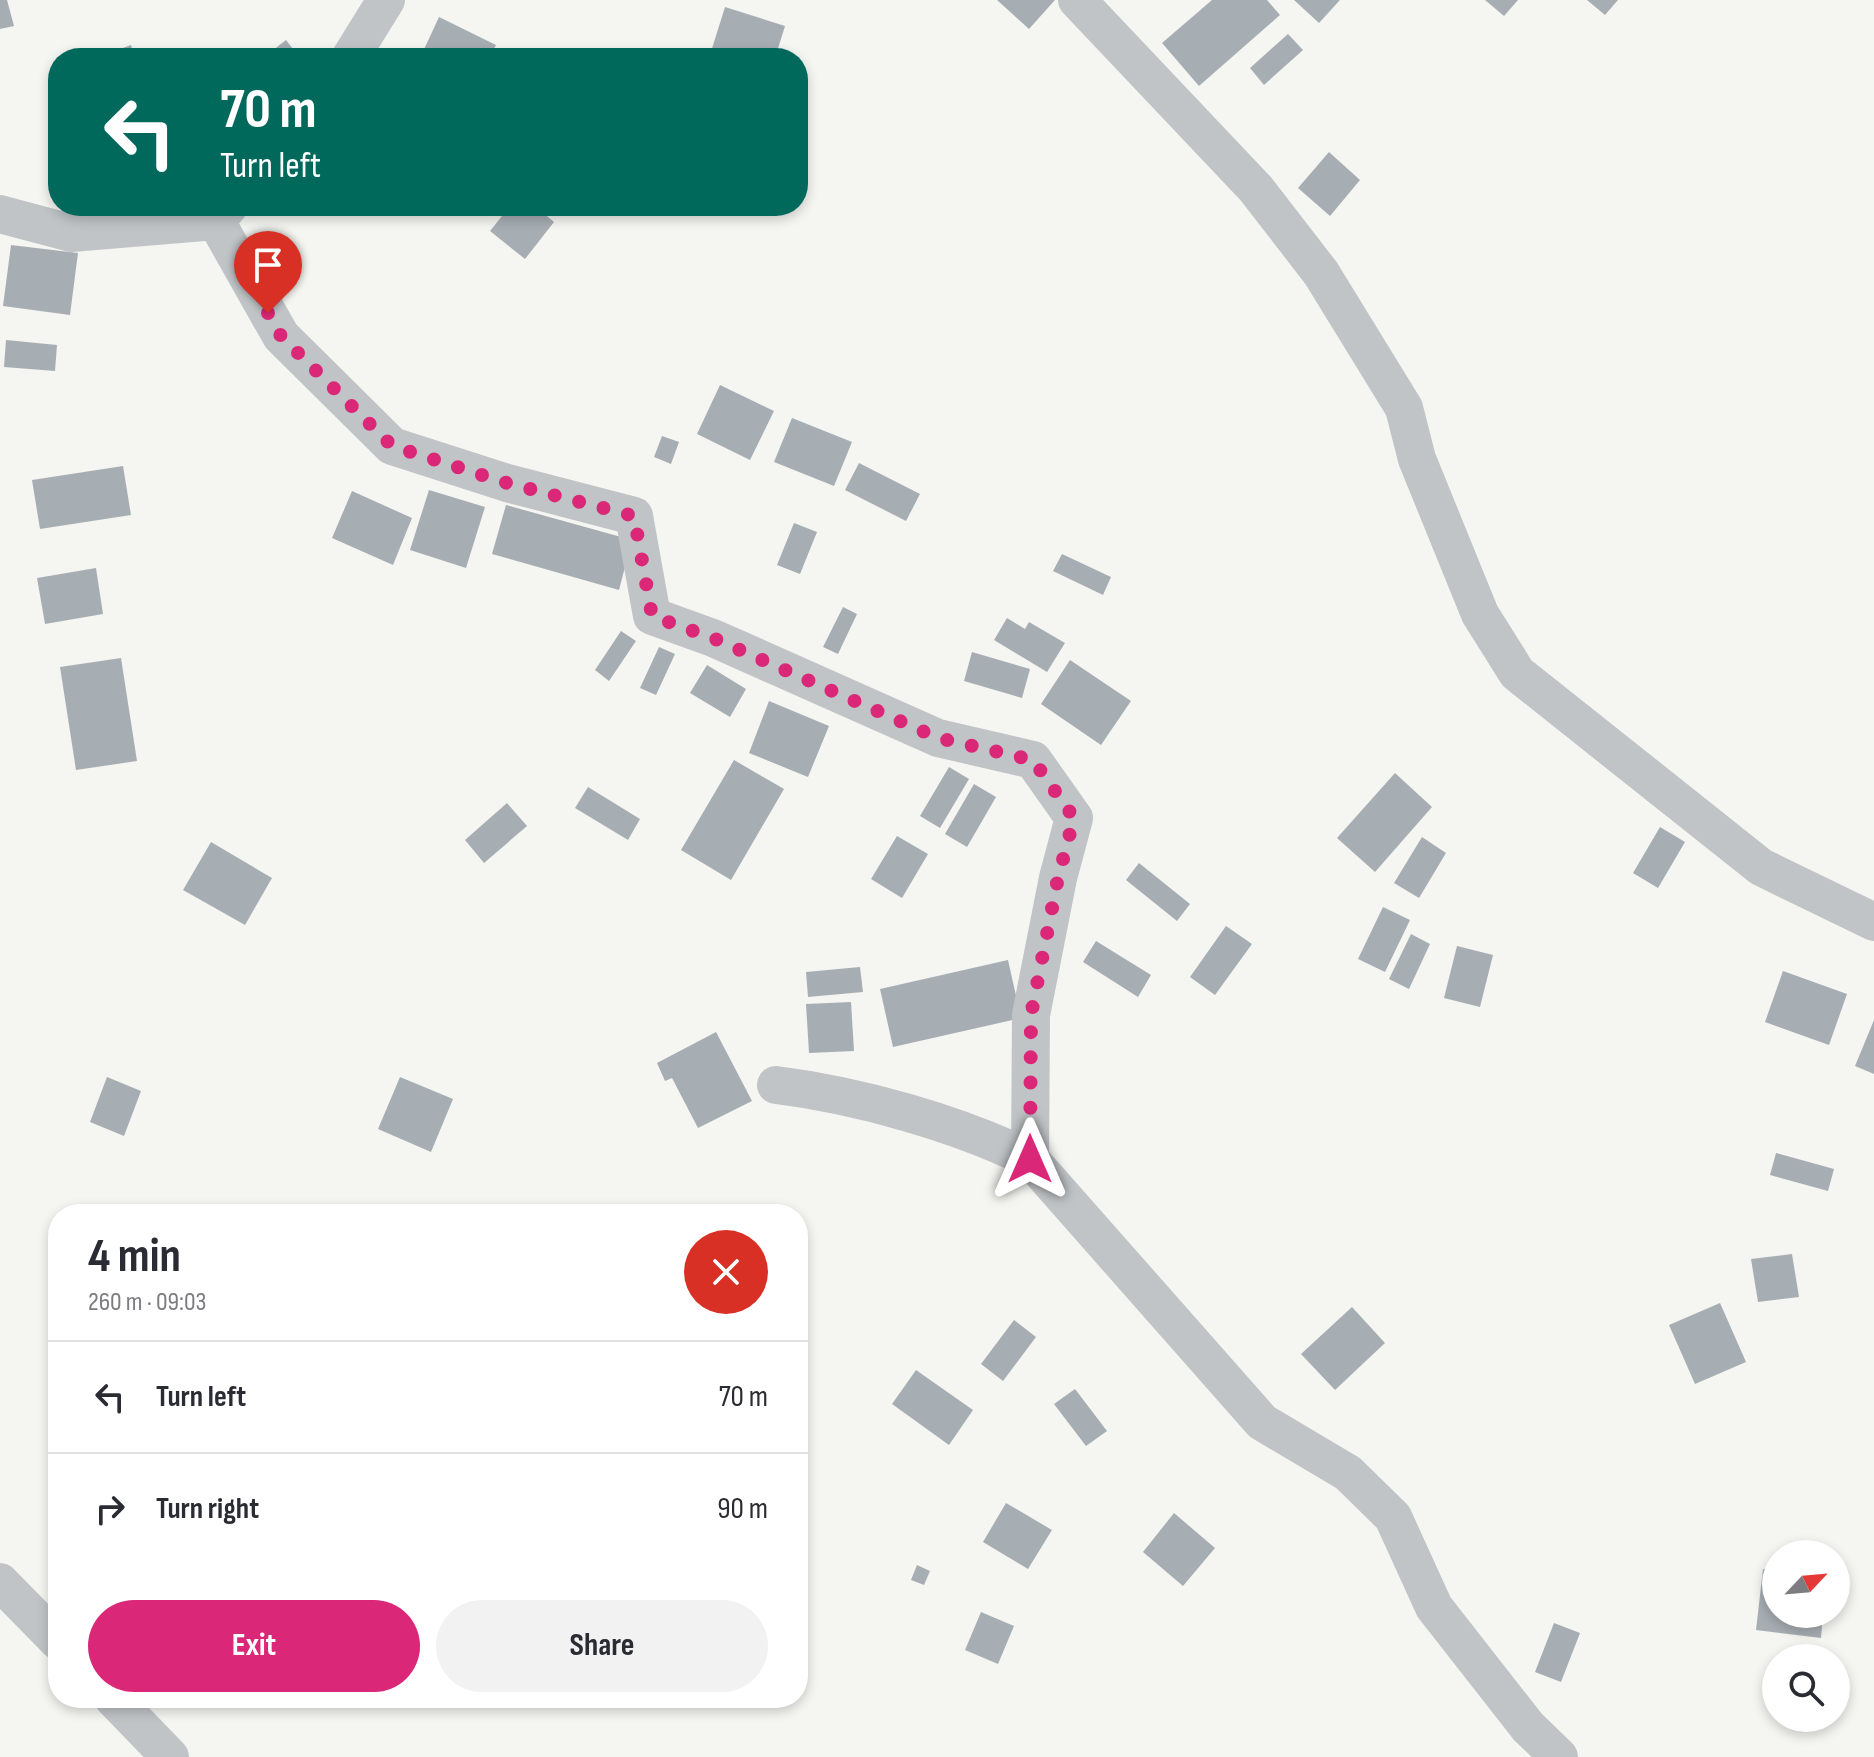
<!DOCTYPE html>
<html lang="en">
<head>
<meta charset="utf-8">
<style>
  :root { --surface:#fff; --page:#f2f2f3; --text:#2b2b33; --muted:#7c7c81; --line:#e1e1e2; --accent:#db2777 }
  body { margin:0; font-family:"Sofia Sans Condensed",sans-serif; background:var(--page); color:var(--text); height:100vh; display:flex; flex-direction:column; font-size:30px; white-space:nowrap }
  * { box-sizing:border-box; margin:0 }
  p { font-size:26px; color:var(--muted) }
  .icon { flex:none; width:44px; height:44px; fill:none; stroke:currentColor; stroke-width:2; stroke-linecap:round; stroke-linejoin:round }
  .map { position:relative; flex:1; overflow:hidden }
  .side { position:absolute; left:48px; top:1204px; width:760px; height:504px; display:flex; flex-direction:column; background:var(--surface); border-radius:32px; box-shadow:0 4px 12px #0003 }
  .side>* { flex:none }
  .top-card { position:absolute; left:48px; top:48px; width:760px; height:168px; border-radius:32px; box-shadow:0 4px 12px #0003; background:#00695c; color:#fff; overflow:hidden }
  .needle { width:52px; rotate:64deg }
  .controls { position:absolute; left:1762px; top:1540px; display:grid; gap:16px }
  .controls a { display:grid; place-items:center; width:88px; height:88px; border-radius:50%; background:var(--surface); box-shadow:0 4px 12px #0003; font-size:40px }
  .pin { position:absolute; display:grid; place-items:center; width:68px; height:68px; color:#fff; margin:-82px -34px; border-radius:50% 50% 50% 0; rotate:-45deg; box-shadow:0 0 8px #0007 }
  .pin .icon { rotate:45deg }
  .me { position:absolute; width:88px; margin:-44px; rotate:0deg; stroke-linejoin:round; filter:drop-shadow(0 0 6px #0008) }
  .turn { display:flex; align-items:center; gap:28px; height:168px; padding:0 40px; font-size:36px }
  .turn .icon { width:104px; height:104px; stroke-width:2.5 }
  .turn b { display:block; font-size:56px; line-height:68px }
  .round { display:grid; place-items:center; flex:none; width:84px; height:84px; border-radius:42px; background:var(--page) }
  .head { display:flex; align-items:center; justify-content:space-between; height:136px; padding:0 40px }
  h1 { font-size:48px; font-weight:700; line-height:60px }
  .action { display:flex; gap:16px; margin-top:auto; padding:16px 40px }
  .action a { flex:1; height:92px; border-radius:48px; background:var(--accent); color:#fff; font-size:32px; font-weight:700; line-height:92px; text-align:center }
  .action a+a { background:var(--page); color:var(--text) }
  ul { padding:0; list-style:none }
  li { display:flex; align-items:center; gap:24px; height:112px; padding:0 40px; border-top:2px solid var(--line) }
  li div { flex:1 }
  li b { display:block; font-size:30px }
  li em { font-style:normal }
  .map>svg:first-child { display:block }
  .building { fill:#a7aeb3 }
  .lines { fill:none; stroke-linecap:round; stroke-linejoin:round }
  .street { stroke:#c0c4c7; stroke-width:38 }
  .route { stroke:#db2777; stroke-width:14; stroke-dasharray:0 25.2 }
</style>
</head>
<body>
<div class="map">
<svg width="1874" height="1757" viewBox="0 0 1874 1757">
  <rect width="100%" height="100%" fill="#f5f5f1"/>
  <path class="building" d="M0,0H7L14,26L0,29Z
    M997,0H1055L1029,29Z
    M1212,0H1267L1280,15L1199,86L1162,43Z
    M1294,0H1340L1319,23Z
    M1485,0H1518L1504,16Z
    M1587,0H1618L1605,15Z
    M725,7L785,26L775,58H709Z
    M439,17L496,45L489,58H420Z
    M1288,34L1303,50L1264,85L1250,68Z
    M286,40L300,58H263Z
    M131,45L135,58H95Z
    M1329,152L1360,180L1330,216L1298,188Z
    M99,206H148V209L102,221Z
    M510,206H535L554,222L525,259L490,231Z
    M11,245L78,253L70,315L3,306Z
    M6,340L57,345L55,371L4,367Z
    M720,385L774,411L750,460L697,434Z
    M792,418L852,442L834,486L774,462Z
    M662,436L679,442L671,464L654,457Z
    M859,463L920,494L906,521L845,490Z
    M123,466L131,515L40,529L32,480Z
    M429,490L485,507L466,568L410,550Z
    M352,491L412,518L393,565L332,538Z
    M506,505L632,540L619,590L492,554Z
    M794,523L817,532L800,574L777,565Z
    M1062,554L1111,577L1103,595L1053,571Z
    M96,568L103,614L45,624L37,578Z
    M843,607L857,614L838,654L823,647Z
    M1007,618L1025,629L1029,622L1065,643L1047,672L994,640Z
    M621,631L636,641L609,681L595,670Z
    M659,647L675,654L656,695L640,688Z
    M972,652L1030,669L1022,698L964,681Z
    M121,658L137,761L76,770L60,667Z
    M1070,660L1131,701L1101,745L1041,704Z
    M707,665L746,689L730,717L690,693Z
    M769,701L829,726L808,777L749,753Z
    M734,760L784,789L731,880L681,850Z
    M949,767L969,779L940,828L920,816Z
    M1395,773L1432,807L1375,872L1337,838Z
    M974,784L996,797L967,847L945,834Z
    M588,787L640,819L628,840L575,808Z
    M507,803L527,826L484,863L465,840Z
    M1660,827L1685,842L1658,888L1633,873Z
    M897,836L928,854L902,898L871,879Z
    M1422,837L1446,853L1419,898L1394,883Z
    M211,842L272,878L245,925L183,890Z
    M1139,863L1190,904L1177,921L1126,880Z
    M1383,907L1410,920L1385,972L1358,959Z
    M1226,926L1252,944L1215,995L1190,977Z
    M1411,934L1430,944L1409,989L1389,979Z
    M1096,941L1151,975L1138,997L1083,962Z
    M1457,946L1493,955L1480,1007L1444,998Z
    M1008,960L1021,1018L893,1047L880,989Z
    M860,967L863,992L808,997L806,972Z
    M1783,971L1847,994L1829,1045L1765,1022Z
    M851,1002L854,1051L809,1053L806,1004Z
    M1874,1020V1074L1855,1066Z
    M716,1032L752,1101L698,1128L672,1078L665,1081L657,1063Z
    M107,1077L141,1091L124,1136L90,1122Z
    M400,1077L453,1099L431,1152L378,1129Z
    M1776,1153L1834,1169L1828,1191L1770,1175Z
    M1792,1254L1799,1297L1758,1302L1751,1259Z
    M1720,1303L1746,1362L1695,1384L1669,1325Z
    M1352,1307L1385,1343L1335,1390L1301,1354Z
    M1014,1320L1036,1337L1003,1381L981,1364Z
    M916,1370L973,1410L949,1445L892,1404Z
    M1075,1389L1107,1431L1086,1446L1054,1404Z
    M1006,1503L1052,1530L1028,1569L983,1542Z
    M1174,1513L1215,1548L1183,1586L1143,1552Z
    M917,1565L930,1571L924,1585L911,1580Z
    M1763,1569L1776,1571V1614H1823L1821,1638L1756,1630Z
    M981,1612L1014,1626L998,1664L965,1650Z
    M1554,1623L1580,1633L1561,1682L1535,1672Z"/>
  <g class="lines">
    <path class="street" d="M1077,0L1256,189L1321,273L1404,408L1417,459L1480,614L1517,673L1761,867L1874,922
      M350,58L386,0
      M0,214L71,233L216,221L229,206
      M216,221L281,336L392,446L507,483L634,516L652,616L713,638L938,738L1033,760L1074,818L1058,878L1031,1015L1030,1159L1262,1422L1348,1473L1393,1517L1434,1607L1528,1727L1559,1757
      M776,1085C857,1095 957,1123 1030,1159
      M0,1582L58,1641
      M113,1698L170,1757"/>
  </g>
  <g class="lines">
    <path class="route" d="M268,313L281,336L392,446L507,483L634,516L652,616L713,638L938,738L1033,760L1074,818L1058,878L1031,1015L1030,1159"/>
  </g>
</svg>
<div class="controls">
<a><svg class="needle" viewBox="-14 -14 28 28"><path d="M0-13l5 13h-10z" fill="#e53935"/><path d="M0 13l5-13h-10z" fill="#7c7c81"/></svg></a>
<a><svg class="icon" aria-label="search" viewBox="0 0 24 24"><circle cx="10" cy="10" r="6"/><path d="M15 15l6 6"/></svg></a>
</div>
<div class="pin" style="left:268px;top:313px;background:#d93025"><svg class="icon" aria-label="arrive" viewBox="0 0 24 24"><path d="M6 21V4h12l-3 4 3 4H6"/></svg></div>
<svg class="me" style="left:1030px;top:1159px" viewBox="-20 -20 40 40"><path d="M0-17L14 15 0 8-14 15z" fill="#db2777" stroke="#fff" stroke-width="4"/></svg>
<div class="top-card">
<div class="turn"><svg class="icon" aria-label="left" viewBox="0 0 24 24"><path d="M17 20v-9H6M10 6l-5 5 5 5"/></svg><div><b>70 m</b>Turn left</div></div>
</div>
<section class="side">
<div class="head"><div><h1>4 min</h1><p>260 m · 09:03</p></div><a class="round" style="background:#d93025;color:#fff"><svg class="icon" aria-label="close" viewBox="0 0 24 24"><path d="M6 6l12 12M18 6L6 18"/></svg></a></div>
<ul>
<li><svg class="icon" aria-label="left" viewBox="0 0 24 24"><path d="M17 20v-9H6M10 6l-5 5 5 5"/></svg><div><b>Turn left</b></div><em>70 m</em></li>
<li><svg class="icon" aria-label="right" viewBox="0 0 24 24"><path d="M7 20v-9h11M14 6l5 5-5 5"/></svg><div><b>Turn right</b></div><em>90 m</em></li>
</ul>
<div class="action"><a>Exit</a><a>Share</a></div>
</section>
</div>
</body>
</html>
